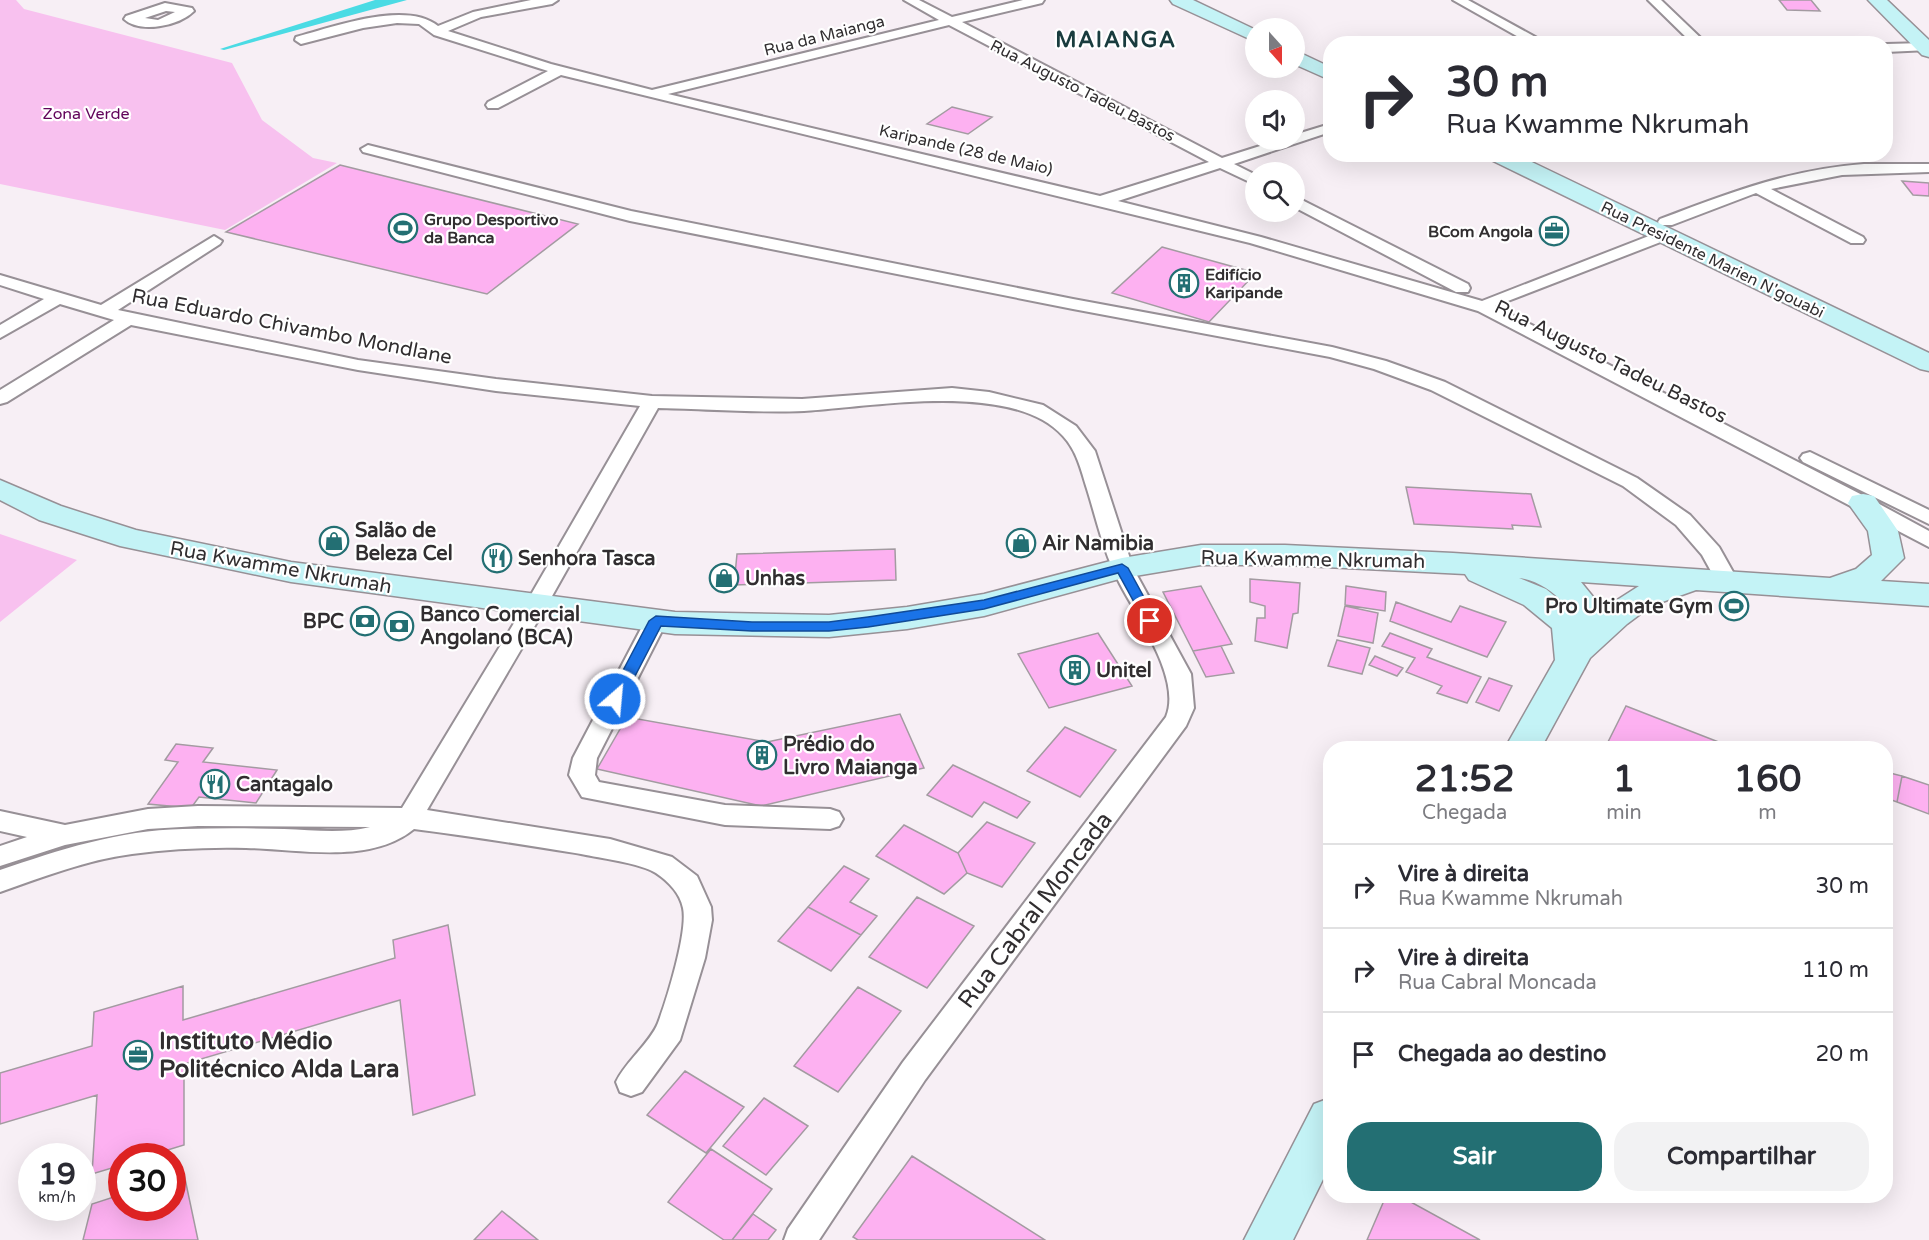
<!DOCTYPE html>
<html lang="pt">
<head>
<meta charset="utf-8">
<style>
  :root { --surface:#fff; --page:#f2f2f3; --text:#2b2b33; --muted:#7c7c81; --line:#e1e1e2; --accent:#236f73 }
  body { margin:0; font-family:"Varela Round",sans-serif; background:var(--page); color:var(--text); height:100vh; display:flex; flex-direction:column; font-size:22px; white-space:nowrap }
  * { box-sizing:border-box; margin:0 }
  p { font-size:20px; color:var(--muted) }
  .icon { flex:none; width:33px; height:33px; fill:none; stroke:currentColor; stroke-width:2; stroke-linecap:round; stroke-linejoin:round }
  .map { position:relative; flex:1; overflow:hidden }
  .sheet { position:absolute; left:1323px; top:741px; width:570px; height:462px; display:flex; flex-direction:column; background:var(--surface); border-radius:24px; box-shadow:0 6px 24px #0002 }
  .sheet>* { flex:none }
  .guide { position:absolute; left:1323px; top:36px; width:570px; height:126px; border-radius:24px; box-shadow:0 6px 24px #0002; background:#fff; color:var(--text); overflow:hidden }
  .needle { width:39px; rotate:159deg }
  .fabs { position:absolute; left:1245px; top:18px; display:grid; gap:12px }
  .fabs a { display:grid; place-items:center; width:60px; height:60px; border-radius:50%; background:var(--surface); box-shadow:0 6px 24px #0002; font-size:30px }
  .speed { position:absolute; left:18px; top:1143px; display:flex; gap:12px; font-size:30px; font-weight:700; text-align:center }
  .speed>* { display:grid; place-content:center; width:78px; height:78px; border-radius:50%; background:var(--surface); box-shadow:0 6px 24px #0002; line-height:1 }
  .speed small { font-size:15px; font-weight:400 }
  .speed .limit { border:9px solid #d22; background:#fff; color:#111 }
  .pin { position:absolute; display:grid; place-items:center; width:51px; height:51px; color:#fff; margin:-26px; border:3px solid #fff; border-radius:50%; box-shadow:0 2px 6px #0007 }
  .me { position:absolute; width:66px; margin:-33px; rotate:27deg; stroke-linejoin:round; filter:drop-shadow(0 0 4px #0008) }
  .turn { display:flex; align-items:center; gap:21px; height:126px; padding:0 24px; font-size:27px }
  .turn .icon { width:78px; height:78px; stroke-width:2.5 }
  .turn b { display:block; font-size:42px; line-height:51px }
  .eta { display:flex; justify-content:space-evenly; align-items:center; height:102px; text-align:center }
  .eta b { font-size:36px; font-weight:700; line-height:42px }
  .cta { display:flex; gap:12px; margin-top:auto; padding:12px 24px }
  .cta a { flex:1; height:69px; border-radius:24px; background:var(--accent); color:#fff; font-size:24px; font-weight:700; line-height:69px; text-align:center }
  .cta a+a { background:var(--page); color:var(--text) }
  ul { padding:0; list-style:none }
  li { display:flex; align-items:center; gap:18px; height:84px; padding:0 24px; border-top:2px solid var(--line) }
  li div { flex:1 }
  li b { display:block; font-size:22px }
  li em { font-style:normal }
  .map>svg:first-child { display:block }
  .green { fill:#f8c1ef }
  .water { fill:#4bdbe4 }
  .building { fill:#fdb1f1; stroke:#a39ba1; stroke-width:1.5 }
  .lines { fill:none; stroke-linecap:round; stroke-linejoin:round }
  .street-casing { stroke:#979096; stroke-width:4 }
  .secondary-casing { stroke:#979096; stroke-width:3 }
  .street { fill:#fff; fill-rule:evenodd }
  .secondary { fill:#c4f3f6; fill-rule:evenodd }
  .route { fill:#1a73e8; stroke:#114b97; stroke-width:1.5 }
  .labels { text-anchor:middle; stroke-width:4.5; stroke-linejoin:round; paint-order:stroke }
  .far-street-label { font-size:16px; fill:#312e30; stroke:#fff }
  .far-park-label { font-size:16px; fill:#61045a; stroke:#fff }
  .far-poi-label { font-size:16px; font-weight:bold; fill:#312e30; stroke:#fff; text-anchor:start }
  .street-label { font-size:20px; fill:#312e30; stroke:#fff }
  .poi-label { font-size:20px; font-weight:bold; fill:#312e30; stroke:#fff; text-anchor:start }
  .far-district-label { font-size:22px; font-weight:bold; letter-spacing:1.5px; fill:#193c3e; stroke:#fff }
  .near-street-label { font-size:24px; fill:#312e30; stroke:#fff }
  .near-poi-label { font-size:24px; font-weight:bold; fill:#312e30; stroke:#fff; text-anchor:start }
</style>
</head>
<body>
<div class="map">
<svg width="1929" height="1240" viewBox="0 0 1929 1240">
  <rect width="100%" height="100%" fill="#f7eff5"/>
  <path class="green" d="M0,0H16L24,9L232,63L262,120L313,158L337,163L225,230L0,184Z
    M0,534L77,560L0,622Z"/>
  <path class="water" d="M375,0H407L224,50L220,49Z"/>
  <path class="building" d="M1779,0H1811L1820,11L1787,10Z
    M952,107L992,117L968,134L927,124Z
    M340,165L578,224L487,294L226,232Z
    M1902,181L1929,183V196L1913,195Z
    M1162,247L1256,273L1209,322L1112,293Z
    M1406,487L1531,494L1541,527L1512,525L1513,529L1414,524Z
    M895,549L896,580L734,585L737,554Z
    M1250,579L1300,583L1298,613L1293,614L1287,648L1255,641L1257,618H1265V606L1250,602Z
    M1201,586L1232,644L1193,651L1163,592Z
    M1346,586L1386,592L1385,611L1345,605Z
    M1396,602L1451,622L1460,606L1506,622L1487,657L1390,621Z
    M1345,606L1378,613L1373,643L1338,636Z
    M1098,633L1132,686L1049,708L1018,654Z
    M1390,633L1432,649L1427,657L1481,677L1467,703L1437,693L1442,686L1406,672L1415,658L1382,646Z
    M1337,640L1370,648L1362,674L1328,666Z
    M1221,646L1234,673L1206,677L1193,651Z
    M1375,656L1403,668L1397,676L1369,665Z
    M1489,678L1512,686L1499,711L1476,702Z
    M1626,706L1734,748H1605Z
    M900,714L924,768L761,806L597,769L627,717L767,742Z
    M1065,727L1116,750L1080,797L1027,771Z
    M176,744L213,748L203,762L277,770L256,803L199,797L191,808L148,804L178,762L165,760Z
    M953,765L997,786L1030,802L1017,818L984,802L972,817L927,795Z
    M1886,772L1902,776L1897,802L1886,798Z
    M1902,776L1929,785V814L1897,802Z
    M987,822L1035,843L1002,887L967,873L958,853Z
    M904,825L958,853L967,873L944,894L876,856Z
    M844,866L869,879L850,902L877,916L861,935L808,907Z
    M917,897L974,926L927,988L869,957Z
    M808,907L861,935L831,971L778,941Z
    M448,925L475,1095L413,1115L400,1000L184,1064V1145L148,1156H122V1165L92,1174L97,1095L0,1124V1073L92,1046L94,1012L183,986V1020L395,958L393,940Z
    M858,987L901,1011L838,1092L794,1066Z
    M685,1071L744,1107L706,1153L647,1115Z
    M764,1098L808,1126L766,1175L723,1146Z
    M711,1149L772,1189L732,1240H724L668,1202Z
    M912,1156L1045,1240H858L853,1237Z
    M122,1165V1208H172V1177L184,1174L198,1240H83L92,1204L117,1196L118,1166Z
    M1386,1196H1400L1480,1240H1367Z
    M502,1211L538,1240H474Z
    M753,1214L776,1230L768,1240H732Z"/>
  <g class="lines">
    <g class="street-casing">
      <path id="street" d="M531,0H558L552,4L481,17L448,31L551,64L652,90L939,20L904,0H919L952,17L1023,0H1044L1042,3L962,22L1222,158L1279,140H1294V135L1330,124V132L1234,164L1256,175V185L1220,168L1118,201L1261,237L1482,301L1659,232H1671L1673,235L1671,238L1495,306L1870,499L1929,531V547L1478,311L1250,243L561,75L498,108H488L486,105L488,102L548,71L434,35L419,24L397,23L363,28L301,44L295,40L296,37C333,27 406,0 438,26L473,12ZM949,25L1209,162L1100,196L668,94Z
        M1453,0H1468L1548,44H1531Z
        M1648,0H1661L1707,44H1693Z
        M165,3L192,8L194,11C179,26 140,34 124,19L126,16ZM166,11L175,12L158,20L145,18Z
        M1925,43L1929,44V50L1886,52V44Z
        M368,145L631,211L1073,299L1332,347L1386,361L1445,382L1637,478L1690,515L1719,547L1737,579L1734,584L1726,586L1718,584L1702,555L1676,525L1623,486L1431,390L1374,369L1330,357L1073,309L630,221L363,152L361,149Z
        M1864,164H1929V172L1842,175L1771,189L1863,237L1865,240L1863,243H1851L1756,193L1672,225H1660L1658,222L1660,219C1731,192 1788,170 1864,164Z
        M1294,196L1468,284L1470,288L1468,292H1456L1294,207Z
        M214,236L222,241L220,244L118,310L358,360L496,379L652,396L802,399L952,388L989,392L1043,405L1076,426L1095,451L1133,568L1191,674L1194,708L1186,726L925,1080L819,1240H784L788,1229L903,1062L1166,717C1182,679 1137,617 1120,584C1104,554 1097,521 1087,489C1081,470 1077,451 1063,436C1013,380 872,407 804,411C756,413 706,409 658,408L547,605L427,810L610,839L672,857L697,876L711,907L712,920L705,958L680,1040L642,1092L631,1096L620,1092L616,1082C626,1061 650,1043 658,1023C667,999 688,931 683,908C680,893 668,881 656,873C640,863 600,858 581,854C525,845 470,836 414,829C370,865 299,849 246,848C208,847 169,849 132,854C86,860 43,877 0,892V870C59,850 119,830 183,829C216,828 250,828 284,829C313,830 342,834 370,827L198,826L148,829L65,845L0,866V846L27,837L0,831V811L65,825L148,809L198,806L402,808L525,605L640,406L496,391L358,370L131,325L7,402L0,404V390L114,320L60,304L0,338V325L44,299L0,285V275L101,305Z
        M1810,452L1929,510V524L1803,462L1800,458L1803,454Z
        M656,613L664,616L667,621L597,758L595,775L599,782L725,805L830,809L839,812L843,819L839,826L830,829L725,825L582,797L569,775L573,758L645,621L648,616Z"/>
    </g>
    <g class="secondary-casing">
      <path id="secondary" d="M1170,0H1193L1256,30V42L1173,4Z
        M1868,0H1887L1929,40V57L1922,55Z
        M1294,50L1330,67V80L1294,64Z
        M1487,154H1515L1929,353V371L1920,369L1489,159Z
        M0,480L61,506L136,530L291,562L675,612L829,615L907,607L984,594L1122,558L1201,545H1285L1453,553L1830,578L1856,569L1872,555L1868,531L1848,503L1852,496L1863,494L1874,496L1898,531L1904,558L1881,581L1929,584V606L1696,590L1651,606L1627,624L1590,658L1541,748H1505L1555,660L1552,628L1524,605L1469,580L1465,574L1285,565H1201L1123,578L984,616L907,629L829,637L675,634L291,582L120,546L39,520L0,500ZM1519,578C1534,579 1554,591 1563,603L1546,589ZM1581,582L1639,586L1603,609Z
        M1330,1098V1165L1293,1240H1244L1314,1104Z"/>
    </g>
    <use href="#street" class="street"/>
    <use href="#secondary" class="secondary"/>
  </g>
  <path class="route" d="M1122,564L1128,568L1157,621L1155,624H1146L1118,573L984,609L868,627L829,631H752L661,626L621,703L615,704L608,699L649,621L656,616L752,622H829L868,617L984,600Z"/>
  <defs>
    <g id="stadium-ring" transform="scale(1.5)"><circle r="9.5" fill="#fff" stroke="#236f73" stroke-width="1.5"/><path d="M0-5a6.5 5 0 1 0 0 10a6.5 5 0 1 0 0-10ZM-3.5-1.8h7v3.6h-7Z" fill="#236f73"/></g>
    <g id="office-ring" transform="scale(1.5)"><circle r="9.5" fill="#fff" stroke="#236f73" stroke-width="1.5"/><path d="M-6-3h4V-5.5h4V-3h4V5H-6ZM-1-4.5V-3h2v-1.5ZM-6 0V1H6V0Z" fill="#236f73"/></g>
    <g id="building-ring" transform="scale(1.5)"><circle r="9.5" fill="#fff" stroke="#236f73" stroke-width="1.5"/><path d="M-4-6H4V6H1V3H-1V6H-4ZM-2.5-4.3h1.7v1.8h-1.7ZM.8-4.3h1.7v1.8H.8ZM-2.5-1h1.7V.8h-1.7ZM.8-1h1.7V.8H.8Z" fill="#236f73"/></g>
    <g id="shop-ring" transform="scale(1.5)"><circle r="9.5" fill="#fff" stroke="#236f73" stroke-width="1.5"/><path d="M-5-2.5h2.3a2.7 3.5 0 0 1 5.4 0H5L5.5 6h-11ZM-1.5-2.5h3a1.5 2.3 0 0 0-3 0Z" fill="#236f73"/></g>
    <g id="restaurant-ring" transform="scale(1.5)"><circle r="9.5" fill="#fff" stroke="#236f73" stroke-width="1.5"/><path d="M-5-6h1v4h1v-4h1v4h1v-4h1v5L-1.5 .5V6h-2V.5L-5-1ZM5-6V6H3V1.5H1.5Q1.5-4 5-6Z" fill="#236f73"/></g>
    <g id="bank-ring" transform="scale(1.5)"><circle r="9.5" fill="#fff" stroke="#236f73" stroke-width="1.5"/><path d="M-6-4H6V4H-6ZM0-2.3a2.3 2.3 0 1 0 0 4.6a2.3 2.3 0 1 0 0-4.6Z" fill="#236f73"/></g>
  </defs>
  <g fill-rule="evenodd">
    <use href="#stadium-ring" x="403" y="228"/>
    <use href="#office-ring" x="1554" y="231"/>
    <use href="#building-ring" x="1184" y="283"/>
    <use href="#shop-ring" x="334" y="541"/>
    <use href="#shop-ring" x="1021" y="543"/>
    <use href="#restaurant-ring" x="497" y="558"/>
    <use href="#shop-ring" x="724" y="578"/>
    <use href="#stadium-ring" x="1734" y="606"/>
    <use href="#bank-ring" x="365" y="621"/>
    <use href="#bank-ring" x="399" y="626"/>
    <use href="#building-ring" x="1075" y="670"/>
    <use href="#building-ring" x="762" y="755"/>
    <use href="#restaurant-ring" x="215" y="784"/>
    <use href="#office-ring" x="138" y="1055"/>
  </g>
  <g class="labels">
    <g class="far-street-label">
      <text transform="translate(824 35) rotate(-14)" y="6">Rua da Maianga</text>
      <text transform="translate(1083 90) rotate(27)" y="6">Rua Augusto Tadeu Bastos</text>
      <text transform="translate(966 149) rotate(13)" y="6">Karipande (28 de Maio)</text>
      <text transform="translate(1713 259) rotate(26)" y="6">Rua Presidente Marien N'gouabi</text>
    </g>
    <g class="far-park-label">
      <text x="86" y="119">Zona Verde</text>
    </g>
    <g class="far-poi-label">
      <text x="424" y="225">Grupo Desportivo<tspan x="424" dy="18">da Banca</tspan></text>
      <text x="1533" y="237" text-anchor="end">BCom Angola</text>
      <text x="1205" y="280">Edifício<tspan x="1205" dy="18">Karipande</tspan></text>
    </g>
    <g class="street-label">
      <text transform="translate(292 326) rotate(11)" y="7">Rua Eduardo Chivambo Mondlane</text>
      <text transform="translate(1611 361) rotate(26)" y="7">Rua Augusto Tadeu Bastos</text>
      <text transform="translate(1313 559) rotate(1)" y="7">Rua Kwamme Nkrumah</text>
      <text transform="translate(281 567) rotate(10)" y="7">Rua Kwamme Nkrumah</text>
    </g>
    <g class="poi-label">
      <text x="355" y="537">Salão de<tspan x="355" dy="23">Beleza Cel</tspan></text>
      <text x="1042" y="550">Air Namibia</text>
      <text x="518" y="565">Senhora Tasca</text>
      <text x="745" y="585">Unhas</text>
      <text x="1713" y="613" text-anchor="end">Pro Ultimate Gym</text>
      <text x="420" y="621">Banco Comercial<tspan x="420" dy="23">Angolano (BCA)</tspan></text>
      <text x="344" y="628" text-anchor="end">BPC</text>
      <text x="1096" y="677">Unitel</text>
      <text x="783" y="751">Prédio do<tspan x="783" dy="23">Livro Maianga</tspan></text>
      <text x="236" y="791">Cantagalo</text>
    </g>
    <g class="far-district-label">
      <text x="1116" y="47">MAIANGA</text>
    </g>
    <g class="near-street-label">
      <text transform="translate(1035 910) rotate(-53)" y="8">Rua Cabral Moncada</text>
    </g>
    <g class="near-poi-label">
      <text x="159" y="1049">Instituto Médio<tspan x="159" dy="28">Politécnico Alda Lara</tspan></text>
    </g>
  </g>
</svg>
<div class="fabs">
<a><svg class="needle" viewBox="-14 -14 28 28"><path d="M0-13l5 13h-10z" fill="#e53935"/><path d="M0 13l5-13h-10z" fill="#7c7c81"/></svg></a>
<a><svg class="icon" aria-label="sound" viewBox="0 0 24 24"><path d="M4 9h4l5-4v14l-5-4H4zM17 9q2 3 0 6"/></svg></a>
<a><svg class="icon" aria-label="search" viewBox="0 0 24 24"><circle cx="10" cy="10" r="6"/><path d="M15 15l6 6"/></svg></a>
</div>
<div class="speed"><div>19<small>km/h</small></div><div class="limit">30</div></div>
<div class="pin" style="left:1150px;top:621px;background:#d93025"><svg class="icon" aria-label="arrive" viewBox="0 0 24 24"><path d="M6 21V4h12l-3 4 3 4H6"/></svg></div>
<svg class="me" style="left:615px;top:699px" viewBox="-20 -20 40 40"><circle r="17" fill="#1a73e8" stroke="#fff" stroke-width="3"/><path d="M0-11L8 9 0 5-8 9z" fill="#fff"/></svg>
<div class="guide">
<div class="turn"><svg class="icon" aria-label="right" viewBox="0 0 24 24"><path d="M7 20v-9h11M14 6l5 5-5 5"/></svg><div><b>30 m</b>Rua Kwamme Nkrumah</div></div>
</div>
<section class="sheet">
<div class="eta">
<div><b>21:52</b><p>Chegada</p></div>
<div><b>1</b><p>min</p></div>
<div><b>160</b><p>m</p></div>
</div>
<ul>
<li><svg class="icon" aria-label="right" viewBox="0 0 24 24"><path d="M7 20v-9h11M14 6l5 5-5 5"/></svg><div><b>Vire à direita</b><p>Rua Kwamme Nkrumah</p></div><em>30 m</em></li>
<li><svg class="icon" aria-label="right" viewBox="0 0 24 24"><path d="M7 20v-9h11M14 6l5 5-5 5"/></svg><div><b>Vire à direita</b><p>Rua Cabral Moncada</p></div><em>110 m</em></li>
<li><svg class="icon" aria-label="arrive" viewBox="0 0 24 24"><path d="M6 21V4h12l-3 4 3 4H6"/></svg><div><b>Chegada ao destino</b></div><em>20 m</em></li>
</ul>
<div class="cta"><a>Sair</a><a>Compartilhar</a></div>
</section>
</div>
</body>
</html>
